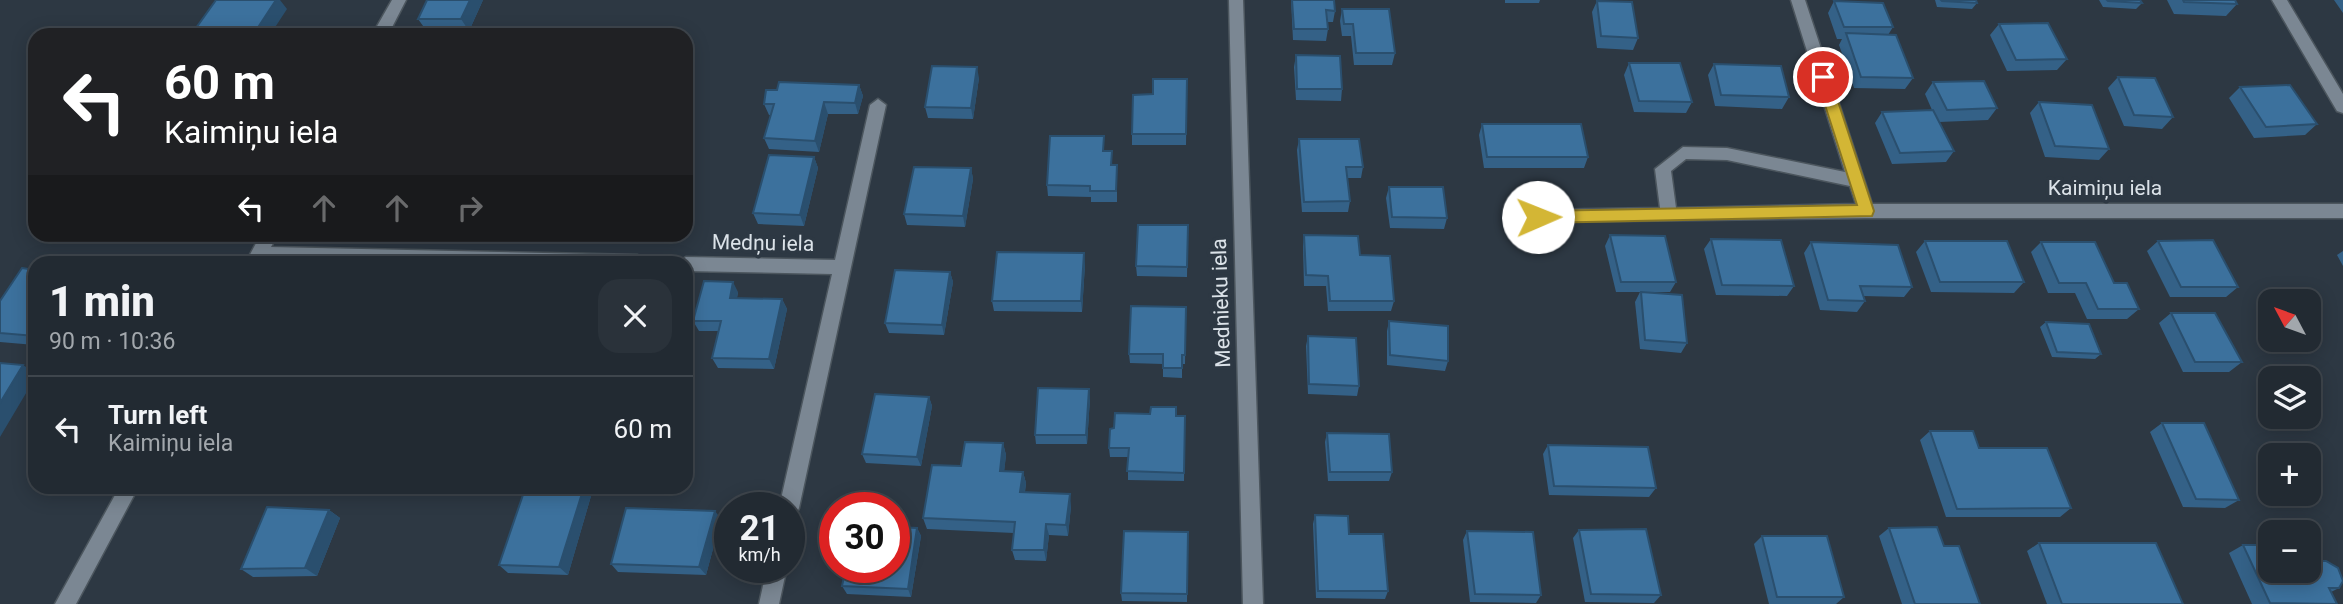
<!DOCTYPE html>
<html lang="en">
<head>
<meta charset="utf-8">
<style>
  :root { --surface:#222a32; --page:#2a323a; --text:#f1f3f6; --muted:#a2a7ac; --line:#3f464d }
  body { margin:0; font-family:Roboto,sans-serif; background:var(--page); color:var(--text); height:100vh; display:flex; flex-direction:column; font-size:26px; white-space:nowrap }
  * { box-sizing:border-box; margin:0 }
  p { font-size:23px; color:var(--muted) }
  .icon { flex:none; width:38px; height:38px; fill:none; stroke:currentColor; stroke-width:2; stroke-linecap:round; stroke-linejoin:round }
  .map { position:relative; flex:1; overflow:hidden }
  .side { position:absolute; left:28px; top:256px; width:665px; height:238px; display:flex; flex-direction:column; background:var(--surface); border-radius:21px; box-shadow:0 4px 18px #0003,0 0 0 2px var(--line) }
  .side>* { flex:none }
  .top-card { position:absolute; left:28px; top:28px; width:665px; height:214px; border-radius:21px; box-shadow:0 4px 18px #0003,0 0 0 2px var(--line); background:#202124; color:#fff; overflow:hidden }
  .needle { width:46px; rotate:311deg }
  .controls { position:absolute; left:2258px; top:289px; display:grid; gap:14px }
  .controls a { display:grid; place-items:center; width:63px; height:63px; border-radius:14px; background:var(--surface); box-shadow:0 4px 18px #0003,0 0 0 2px var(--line); font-size:35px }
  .speed { position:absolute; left:714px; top:492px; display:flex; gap:14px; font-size:35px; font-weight:700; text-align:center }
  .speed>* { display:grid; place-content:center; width:91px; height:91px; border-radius:50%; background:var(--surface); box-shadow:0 4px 18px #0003,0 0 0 2px var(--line); line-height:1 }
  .speed small { font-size:18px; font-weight:400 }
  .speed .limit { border:10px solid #d22; background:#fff; color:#111 }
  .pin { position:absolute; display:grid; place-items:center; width:60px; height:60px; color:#fff; margin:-30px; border:4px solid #fff; border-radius:50%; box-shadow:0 2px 7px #0007 }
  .me { position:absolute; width:77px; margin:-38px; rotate:89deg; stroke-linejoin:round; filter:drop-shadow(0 0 5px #0008) }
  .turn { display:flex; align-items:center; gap:24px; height:147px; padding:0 21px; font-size:32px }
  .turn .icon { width:91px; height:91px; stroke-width:2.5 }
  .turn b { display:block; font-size:49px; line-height:60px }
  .lanes { display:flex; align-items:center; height:66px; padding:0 21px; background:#0003; justify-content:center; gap:35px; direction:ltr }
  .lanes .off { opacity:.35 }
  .round { display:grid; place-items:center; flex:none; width:74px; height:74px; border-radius:21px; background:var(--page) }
  .summary { display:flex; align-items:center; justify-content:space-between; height:119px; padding:0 21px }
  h1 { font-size:42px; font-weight:800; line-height:52px }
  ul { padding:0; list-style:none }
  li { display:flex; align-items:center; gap:21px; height:105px; padding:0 21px; border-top:2px solid var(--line) }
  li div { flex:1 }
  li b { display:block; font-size:26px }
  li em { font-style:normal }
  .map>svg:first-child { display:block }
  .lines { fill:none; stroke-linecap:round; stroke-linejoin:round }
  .minor-casing { stroke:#4c565e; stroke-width:3 }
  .minor { fill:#7b8793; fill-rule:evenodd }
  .wall { fill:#346187 }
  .shaded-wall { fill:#2a4f6e }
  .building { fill:#3c719d; stroke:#2a4f6e; stroke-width:2 }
  .route { fill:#d3b635; stroke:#897622; stroke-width:2 }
  .labels { text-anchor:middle; stroke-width:7; stroke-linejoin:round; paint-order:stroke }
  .street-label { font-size:21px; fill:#dbe2e8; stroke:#2d3843 }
</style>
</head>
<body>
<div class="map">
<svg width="2343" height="604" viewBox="0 0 2343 604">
  <rect width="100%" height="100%" fill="#2d3843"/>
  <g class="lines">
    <g class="minor-casing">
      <path id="minor" d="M392,0H406L388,35H372Z
        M1229,0H1243L1263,604H1243Z
        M1791,0H1805L1872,204H2343V218H1866L1532,222L1530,217L1532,212L1538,210L1660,208L1655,169L1683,147L1727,148L1845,172ZM1686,159L1727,160L1850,186L1856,204L1676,208L1671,171Z
        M2272,0H2287L2343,94V113L2337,111Z
        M878,99L886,105L799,508L796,514L789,517V508H779L832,274L686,271V262H678L686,257L835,260L870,105Z
        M261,234H278L271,247L637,255L643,257L646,262H246Z
        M120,486H139L76,604H55Z
        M767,567H787L779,604H759Z"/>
    </g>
    <use href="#minor" class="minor"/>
  </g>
  <path class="wall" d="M483,0L469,31L426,30L418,19Z
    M1291,0H1334L1335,11L1333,22H1327L1328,29L1326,41L1293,40Z
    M1505,0H1540L1539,3H1505Z
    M1935,0H1976L1977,3L1972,9L1937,7Z
    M2099,0H2140L2142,3L2136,9L2103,7Z
    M2167,0H2235L2237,4L2226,16L2174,14Z
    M2334,0H2343V13Z
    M1597,1L1638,38L1633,50L1597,48L1592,12Z
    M1834,1L1893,27L1888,35L1913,78L1905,89L1854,88L1839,45L1842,39H1837L1828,13Z
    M1342,9L1395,53L1392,65H1354L1351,36H1342L1340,21Z
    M1999,24L2067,59L2057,70L2007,71L1990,35Z
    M1296,55L1342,89L1341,101L1296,100L1294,67Z
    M1629,63L1692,102L1686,113L1634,112L1624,75Z
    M1714,64L1789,97L1782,109L1715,106L1708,75Z
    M2118,77L2173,117L2162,129L2124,126L2108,88Z
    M979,78L973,119L928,118L925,107Z
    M1187,79L1186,145H1132V134L1153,94Z
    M1933,82L1997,108L1988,120L1939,122L1954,151L1946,162L1892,164L1875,123L1882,112L1932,110L1925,94Z
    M859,85L863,96L858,114H828L819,152L769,149L764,138L771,115H769L764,104L777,90Z
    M2240,87L2317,124L2305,135L2254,138L2229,98Z
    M2039,102L2109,149L2099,160L2045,157L2030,113Z
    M1482,124L1588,157L1584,168H1484L1479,135Z
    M1299,139L1363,167L1361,178H1347L1350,201L1348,212H1302L1297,150Z
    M1104,151L1113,165H1117V202H1091V197L1048,196L1047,185Z
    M814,157L818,168L804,226L758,224L753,213Z
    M971,168L973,179L965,227L907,225L904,214Z
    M1389,187L1447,218L1444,229L1390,228L1386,198Z
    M1188,225L1187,277L1137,276L1136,266Z
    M1304,235L1360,255L1394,301L1391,311H1328L1326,286H1304L1303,246Z
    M1610,235L1676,282L1670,292H1645L1687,343L1681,353L1640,349L1635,302L1640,292H1616L1605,246Z
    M1711,239L1794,286L1787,296L1716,295L1704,249Z
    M1925,241L2024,282L2014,293L1931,292L1916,252Z
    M2158,241L2238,287L2226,297H2170L2147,251Z
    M1811,242L1912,287L1904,297L1863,296L1865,301L1857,312L1820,310L1804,253Z
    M2041,242L2114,283L2139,309L2127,319H2087L2075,293H2048L2031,252Z
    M2343,251V266L2337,255Z
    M1085,264L1082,312L994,311L992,301Z
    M35,270V345L0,342V301Z
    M950,272L953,282L944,335L889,333L885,323Z
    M738,292L737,298L782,299L787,309L774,369L718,368L712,358L719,331H699L693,321Z
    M1186,307L1185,364H1182V378L1163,377V364L1130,363L1129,354Z
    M2171,313L2242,362L2229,372H2183L2159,323Z
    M1389,321L1448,361L1445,371L1387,365V331Z
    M2046,322L2101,354L2095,359L2052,357L2040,327Z
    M1308,336L1359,386L1357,396L1308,394L1306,346Z
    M929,397L932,406L921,466L866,463L862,454Z
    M1090,398L1087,444H1036L1035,435Z
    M1176,416H1185L1184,481L1128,480V457H1110L1109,448L1114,428Z
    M2162,423L2239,500L2225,508L2183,507L2150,432Z
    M1930,431L1979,448L2071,508L2060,517H1946L1920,440Z
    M1327,433L1392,472L1389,481H1328L1325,442Z
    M1003,443L1006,455L1004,471L1023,472L1026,483L1025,492L1071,506L1068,536L1049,535L1046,561L1015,560L1012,550L1014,533L927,529L923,518L961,466Z
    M1548,445L1656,488L1649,497L1549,495L1543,454Z
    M591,496L568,575L508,573L499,565Z
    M329,510L340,518L317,576L253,577L241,569Z
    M1315,515L1349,534L1388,591L1385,599L1316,598L1313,524Z
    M721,519L706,575L618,572L611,564Z
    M917,528L921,536L911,597L847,594L842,586Z
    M1889,528L1944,546L1980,604H1902L1879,536Z
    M1579,530L1661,595L1654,603L1585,602L1573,538Z
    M1467,531L1541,595L1536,603L1470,602L1463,540Z
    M1188,532L1187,602L1122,601L1121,593Z
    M1762,536L1844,597L1836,604H1769L1754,544Z
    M2039,543L2183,604H2047L2027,551Z
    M2243,545L2316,561L2339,588L2331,592L2336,604H2252L2229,553Z"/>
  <path class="shaded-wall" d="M276,0H280L287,9L270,35H253Z
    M470,0H483L469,31L461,19Z
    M977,67L979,78L973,119L971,108Z
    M859,85L863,96L858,114L855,103Z
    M824,102L828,114L819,152L815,141Z
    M814,157L818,168L804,226L800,215Z
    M971,168L973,179L965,227L963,216Z
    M1084,253L1085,264L1082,312L1081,301Z
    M950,272L953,282L944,335L942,325Z
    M733,282L738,292L735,308L730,298Z
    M782,299L787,309L774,369L769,359Z
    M23,365L35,373V378L0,437V403Z
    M1089,389L1090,398L1087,444L1086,435Z
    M929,397L932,406L921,466L917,457Z
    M1003,443L1006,455L1003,483L1000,471Z
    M1023,472L1026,483L1023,503L1020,492Z
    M584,487L591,496L568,575L559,567Z
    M1070,494L1071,506L1068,536L1066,525Z
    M329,510L340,518L317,576L305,568Z
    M715,511L721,519L706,575L699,567Z
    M1046,524L1049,535L1046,561L1044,550Z
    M917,528L921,536L911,597L908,589Z"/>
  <path class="building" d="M216,0H276L253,35H191Z
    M427,0H470L461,19H418Z
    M1292,0H1334L1335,11L1326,10L1328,29H1294Z
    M1941,0H1976L1977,3L1942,1Z
    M2107,0H2140L2142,3L2108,1Z
    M2183,0H2235L2237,4L2184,2Z
    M1597,1L1632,2L1638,38L1601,36Z
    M1834,1L1883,3L1893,27H1844Z
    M1342,9H1389L1395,53H1356L1353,24H1344Z
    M2048,23L2067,59L2016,60L1999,24Z
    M1846,33L1896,35L1913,78L1861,77Z
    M1296,55L1340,56L1342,89H1297Z
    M1629,63H1680L1692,102L1639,101Z
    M1714,64L1781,66L1789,97L1721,95Z
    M932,66L977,67L971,108L925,107Z
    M2118,77L2155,78L2173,117L2134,115Z
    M1153,79H1187L1186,134H1132L1133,95L1153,94Z
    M1984,81L1997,108L1947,110L1933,82Z
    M779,82L859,85L855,103L824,102L815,141L764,138L774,104H764L766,90H777Z
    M2290,85L2317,124L2266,127L2240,87Z
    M2039,102L2092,105L2109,149L2055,146Z
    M1933,110L1954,151L1900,153L1882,112Z
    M1482,124H1581L1588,157H1487Z
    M1050,136H1104L1103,151H1112L1111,165H1117L1116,191H1090V186L1047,185Z
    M1299,139H1359L1363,167H1346L1350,201L1304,202Z
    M769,155L814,157L800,215L753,213Z
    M914,167L971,168L963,216L904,214Z
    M1389,187H1443L1447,218L1392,217Z
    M1138,225H1188L1187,267L1136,266Z
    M1304,235L1358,236L1360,255L1390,256L1394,301H1330L1328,276L1306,275Z
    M1610,235L1665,236L1676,282H1621Z
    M1711,239L1781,240L1794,286L1722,285Z
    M2213,240L2238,287H2181L2158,241Z
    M1925,241H2007L2024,282H1940Z
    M1811,242L1898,245L1912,287L1860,286L1865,301L1828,300Z
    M2041,242H2095L2114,283H2127L2139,309H2098L2086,283H2059Z
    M997,252L1084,253L1081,301H992Z
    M22,268L35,270V336L0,333V301Z
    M895,270L950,272L942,325L885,323Z
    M704,281L733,282L730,298L782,299L769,359L712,358L721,321H693Z
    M1641,292L1682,295L1687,343L1645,340Z
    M1131,306L1186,307L1185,355H1182V368H1163V354H1129Z
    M2171,313H2215L2242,362H2195Z
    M1389,321L1448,326V361L1390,355Z
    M2046,322L2089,324L2101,354L2057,352Z
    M1308,336L1356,338L1359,386L1309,384Z
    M0,363L23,365L0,403Z
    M1038,388L1089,389L1086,435H1035Z
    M875,394L929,397L917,457L862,454Z
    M1151,407H1176V416H1185L1184,473L1127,471L1129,448H1109L1110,429L1114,428L1115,413L1150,414Z
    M2162,423H2204L2239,500L2196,499Z
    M1930,431H1973L1979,448H2047L2071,508L1957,509Z
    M1327,433L1389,434L1392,472H1330Z
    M965,442L1003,443L1000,471L1023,472L1020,492L1070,494L1066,525L1046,524L1044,550H1012L1015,522L923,518L932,465L961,466Z
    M1548,445L1648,447L1656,488L1554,486Z
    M526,486L584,487L559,567L499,565Z
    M267,507L329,510L305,568L241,569Z
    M626,508L715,511L699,567L611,564Z
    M1315,515L1348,516L1349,534H1383L1388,591H1318Z
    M894,527L917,528L908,589L842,586L846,567H894Z
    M1937,527L1944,546H1959L1980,604H1915L1889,528Z
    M1646,529L1661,595L1591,594L1579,530Z
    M1124,531L1188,532L1187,594L1121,593Z
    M1467,531L1533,532L1541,595L1475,594Z
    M1762,536H1827L1844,597H1777Z
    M2039,543H2156L2183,604H2062Z
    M2243,545H2270V570H2308V546L2316,561H2326L2338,568L2343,581L2339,588H2329L2337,604L2270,603Z"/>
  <path class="route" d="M1823,72L1830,77L1874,211L1872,216L1538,223L1530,217L1538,211L1857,205L1816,77Z"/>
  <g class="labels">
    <g class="street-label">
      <text x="2105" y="195">Kaimiņu iela</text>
      <text transform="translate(763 243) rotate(1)" y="7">Medņu iela</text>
      <text transform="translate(1221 303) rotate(-92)" y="7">Mednieku iela</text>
    </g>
  </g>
</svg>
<div class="controls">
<a><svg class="needle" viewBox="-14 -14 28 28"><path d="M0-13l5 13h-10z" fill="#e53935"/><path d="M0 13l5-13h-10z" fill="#a2a7ac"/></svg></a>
<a><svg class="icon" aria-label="layers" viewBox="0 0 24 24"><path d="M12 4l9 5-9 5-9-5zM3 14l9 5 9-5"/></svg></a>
<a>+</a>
<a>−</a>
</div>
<div class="speed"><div>21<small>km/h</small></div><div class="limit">30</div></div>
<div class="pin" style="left:1823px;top:77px;background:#d93025"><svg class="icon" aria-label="arrive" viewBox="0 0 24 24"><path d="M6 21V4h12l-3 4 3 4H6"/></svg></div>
<svg class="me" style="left:1538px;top:217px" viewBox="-20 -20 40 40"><circle r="19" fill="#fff"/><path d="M0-13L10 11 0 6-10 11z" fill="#d3b635"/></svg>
<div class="top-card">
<div class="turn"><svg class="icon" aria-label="left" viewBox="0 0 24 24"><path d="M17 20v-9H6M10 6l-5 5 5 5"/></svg><div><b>60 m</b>Kaimiņu iela</div></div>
<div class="lanes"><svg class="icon" aria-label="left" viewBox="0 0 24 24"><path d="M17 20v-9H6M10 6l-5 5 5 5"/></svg><svg class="icon off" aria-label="ahead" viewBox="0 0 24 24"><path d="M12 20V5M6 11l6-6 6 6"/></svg><svg class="icon off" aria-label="ahead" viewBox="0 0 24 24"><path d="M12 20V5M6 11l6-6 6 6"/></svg><svg class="icon off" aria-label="right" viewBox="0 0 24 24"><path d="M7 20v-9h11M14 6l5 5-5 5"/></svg></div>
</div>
<section class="side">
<div class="summary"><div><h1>1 min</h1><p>90 m · 10:36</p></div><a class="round"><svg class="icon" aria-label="close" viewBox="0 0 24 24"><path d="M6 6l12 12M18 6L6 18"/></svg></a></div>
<ul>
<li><svg class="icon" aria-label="left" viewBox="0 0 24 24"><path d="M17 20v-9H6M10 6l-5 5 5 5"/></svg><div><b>Turn left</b><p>Kaimiņu iela</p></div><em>60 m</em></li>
</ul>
</section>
</div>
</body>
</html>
